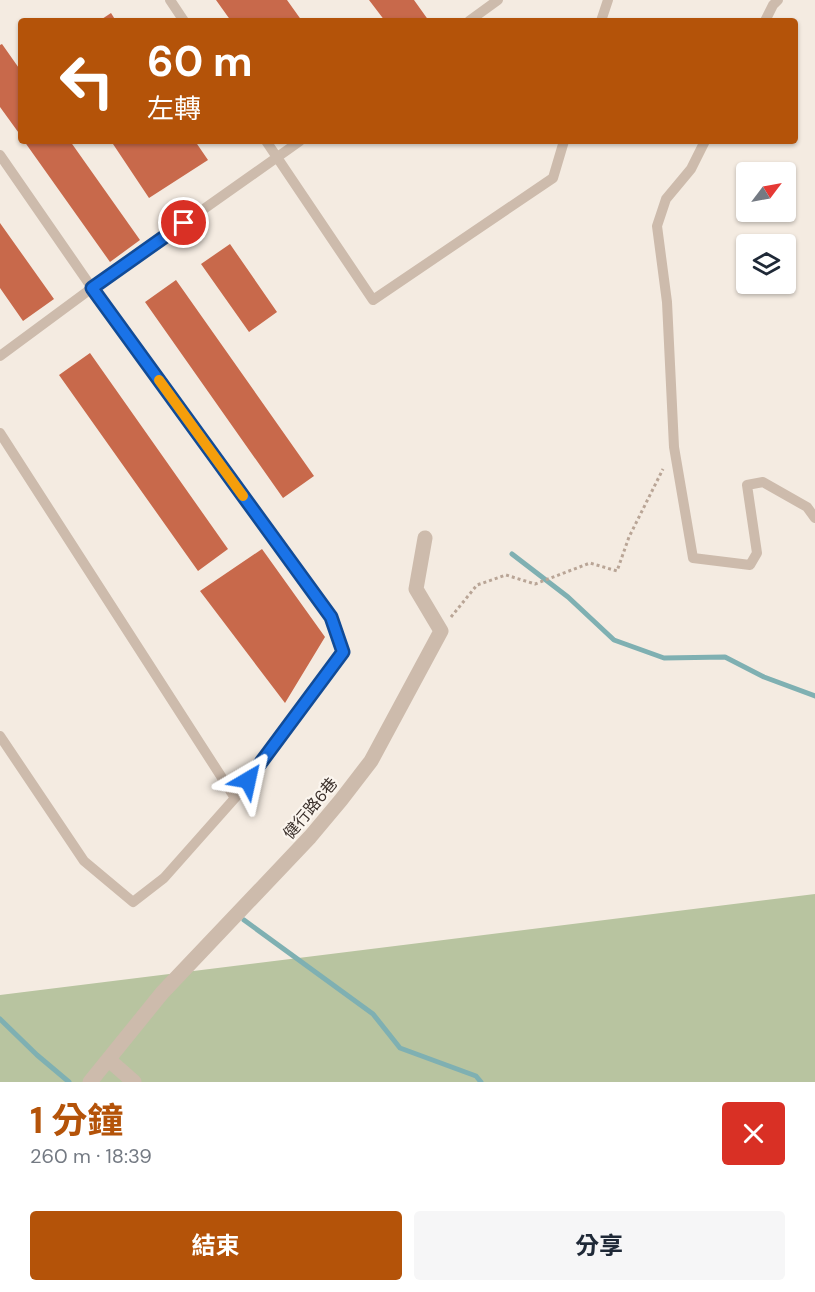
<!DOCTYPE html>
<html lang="zh-TW">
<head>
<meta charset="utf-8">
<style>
  :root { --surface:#fff; --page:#f6f6f7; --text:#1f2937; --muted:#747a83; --accent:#b45309 }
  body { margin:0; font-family:"DM Sans","Noto Sans TC",sans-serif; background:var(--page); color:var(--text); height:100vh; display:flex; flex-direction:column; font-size:22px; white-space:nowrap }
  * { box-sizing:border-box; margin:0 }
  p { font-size:20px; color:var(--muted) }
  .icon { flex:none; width:33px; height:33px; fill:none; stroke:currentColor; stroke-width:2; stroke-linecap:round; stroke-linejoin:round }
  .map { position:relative; height:1082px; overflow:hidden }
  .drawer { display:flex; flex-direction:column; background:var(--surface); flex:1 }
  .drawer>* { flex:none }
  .hud { position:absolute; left:18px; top:18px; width:780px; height:126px; border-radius:6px; box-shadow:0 2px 4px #0004; background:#b45309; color:#fff; overflow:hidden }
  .needle { width:39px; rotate:58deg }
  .fabs { position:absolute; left:736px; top:162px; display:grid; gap:12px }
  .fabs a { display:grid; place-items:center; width:60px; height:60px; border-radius:6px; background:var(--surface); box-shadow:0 2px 4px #0004; font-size:30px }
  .pin { position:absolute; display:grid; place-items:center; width:51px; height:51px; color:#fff; margin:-26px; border:3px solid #fff; border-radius:50%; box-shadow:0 2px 6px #0007 }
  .me { position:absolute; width:66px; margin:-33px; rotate:36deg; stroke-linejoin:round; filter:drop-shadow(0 0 4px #0008) }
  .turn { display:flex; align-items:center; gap:21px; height:126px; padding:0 30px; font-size:27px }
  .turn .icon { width:78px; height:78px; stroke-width:2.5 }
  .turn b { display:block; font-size:42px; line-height:51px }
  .round { display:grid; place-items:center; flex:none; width:63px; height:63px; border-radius:6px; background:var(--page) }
  .overview { display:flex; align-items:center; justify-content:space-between; height:102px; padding:0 30px }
  h1 { font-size:36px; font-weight:700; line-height:45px; color:var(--accent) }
  .cta { display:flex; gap:12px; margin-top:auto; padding:12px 30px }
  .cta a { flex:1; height:69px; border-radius:6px; background:var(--accent); color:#fff; font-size:24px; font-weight:700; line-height:69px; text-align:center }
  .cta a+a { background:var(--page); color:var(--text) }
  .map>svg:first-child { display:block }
  .green { fill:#b8c4a0 }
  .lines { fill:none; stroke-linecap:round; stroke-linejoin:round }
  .stream { stroke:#7fb0b2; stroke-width:5 }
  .building { fill:#c8694b }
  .path { stroke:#b9a596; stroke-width:3; stroke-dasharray:3 3; stroke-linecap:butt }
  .lane { stroke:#cdbbac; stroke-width:10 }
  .street { stroke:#cdbbac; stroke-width:15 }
  .route-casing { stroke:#114b97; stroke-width:15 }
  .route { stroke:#1a73e8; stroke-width:10 }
  .slow { stroke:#f59e0b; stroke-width:10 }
  .labels { text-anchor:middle; stroke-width:4.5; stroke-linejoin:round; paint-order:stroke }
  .street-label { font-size:16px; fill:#3b302b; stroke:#fbf5ee }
</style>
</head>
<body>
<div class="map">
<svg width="815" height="1082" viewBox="0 0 815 1082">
  <rect width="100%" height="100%" fill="#f4ebe1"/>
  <path class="green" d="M815,894V1082H0V995Z"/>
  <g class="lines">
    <path class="stream" d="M512,554L568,597L614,640L664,658L725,657L764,677L815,696
      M244,920L373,1014L400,1048L476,1076L481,1082
      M0,1019L37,1055L69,1082"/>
  </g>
  <path class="building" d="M216,0H287L302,21H231Z
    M369,0H414L429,21H385Z
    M111,13L116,21H99Z
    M2,44L21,71V136L0,107V45Z
    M24,141H70L140,240L110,262Z
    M111,141H195L208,160L149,198Z
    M0,223L54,299L23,321L0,288Z
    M230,244L277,312L249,332L201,264Z
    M176,280L314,476L283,498L145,302Z
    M90,353L228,549L198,571L59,375Z
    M262,549L325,637L285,703L200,591Z"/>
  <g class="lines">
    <path class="path" d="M451,617L477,585L506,575L535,584L590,563L617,571L629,537L663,469"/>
    <path class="lane" d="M170,0L184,21
      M469,21L498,0
      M601,21L608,0
      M765,21L773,5L778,0
      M266,141L373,300L553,178L564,141
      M705,141L691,169L666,199L657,226L667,302L674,447L693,558L750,565L757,553L747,485L763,482L807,507L815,518
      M0,155L92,288L331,617L343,652L235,798L164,878L133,902L84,861L0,736
      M0,356L92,288L300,141
      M0,433L235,798"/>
    <path class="street" d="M109,1060L134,1082
      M90,1082L162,993L310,837L341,800L371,761L441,631L416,589L425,538"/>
  </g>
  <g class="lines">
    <g class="route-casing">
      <path id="route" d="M184,223L92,288L331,617L343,652L248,780"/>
    </g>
    <use href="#route" class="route"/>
    <path class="slow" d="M159,380L243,496"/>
  </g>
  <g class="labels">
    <g class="street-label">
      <text transform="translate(310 808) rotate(-50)" y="6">健行路6巷</text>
    </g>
  </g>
</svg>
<div class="fabs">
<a><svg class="needle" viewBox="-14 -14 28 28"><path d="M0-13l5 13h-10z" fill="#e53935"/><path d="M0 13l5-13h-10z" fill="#747a83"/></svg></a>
<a><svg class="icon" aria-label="layers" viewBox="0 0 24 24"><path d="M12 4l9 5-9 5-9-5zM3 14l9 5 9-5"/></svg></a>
</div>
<div class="pin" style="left:184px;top:223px;background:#d93025"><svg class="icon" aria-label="arrive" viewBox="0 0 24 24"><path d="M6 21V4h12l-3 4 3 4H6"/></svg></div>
<svg class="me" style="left:248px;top:780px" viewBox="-20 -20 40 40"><path d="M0-17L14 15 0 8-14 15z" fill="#1a73e8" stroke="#fff" stroke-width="4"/></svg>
<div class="hud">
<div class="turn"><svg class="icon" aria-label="left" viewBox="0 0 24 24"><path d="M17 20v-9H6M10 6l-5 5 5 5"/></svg><div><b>60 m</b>左轉</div></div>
</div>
</div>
<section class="drawer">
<div class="overview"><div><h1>1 分鐘</h1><p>260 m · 18:39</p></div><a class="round" style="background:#d93025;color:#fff"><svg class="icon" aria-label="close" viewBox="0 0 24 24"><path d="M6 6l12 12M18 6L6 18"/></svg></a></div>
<div class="cta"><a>結束</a><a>分享</a></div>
</section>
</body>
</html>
